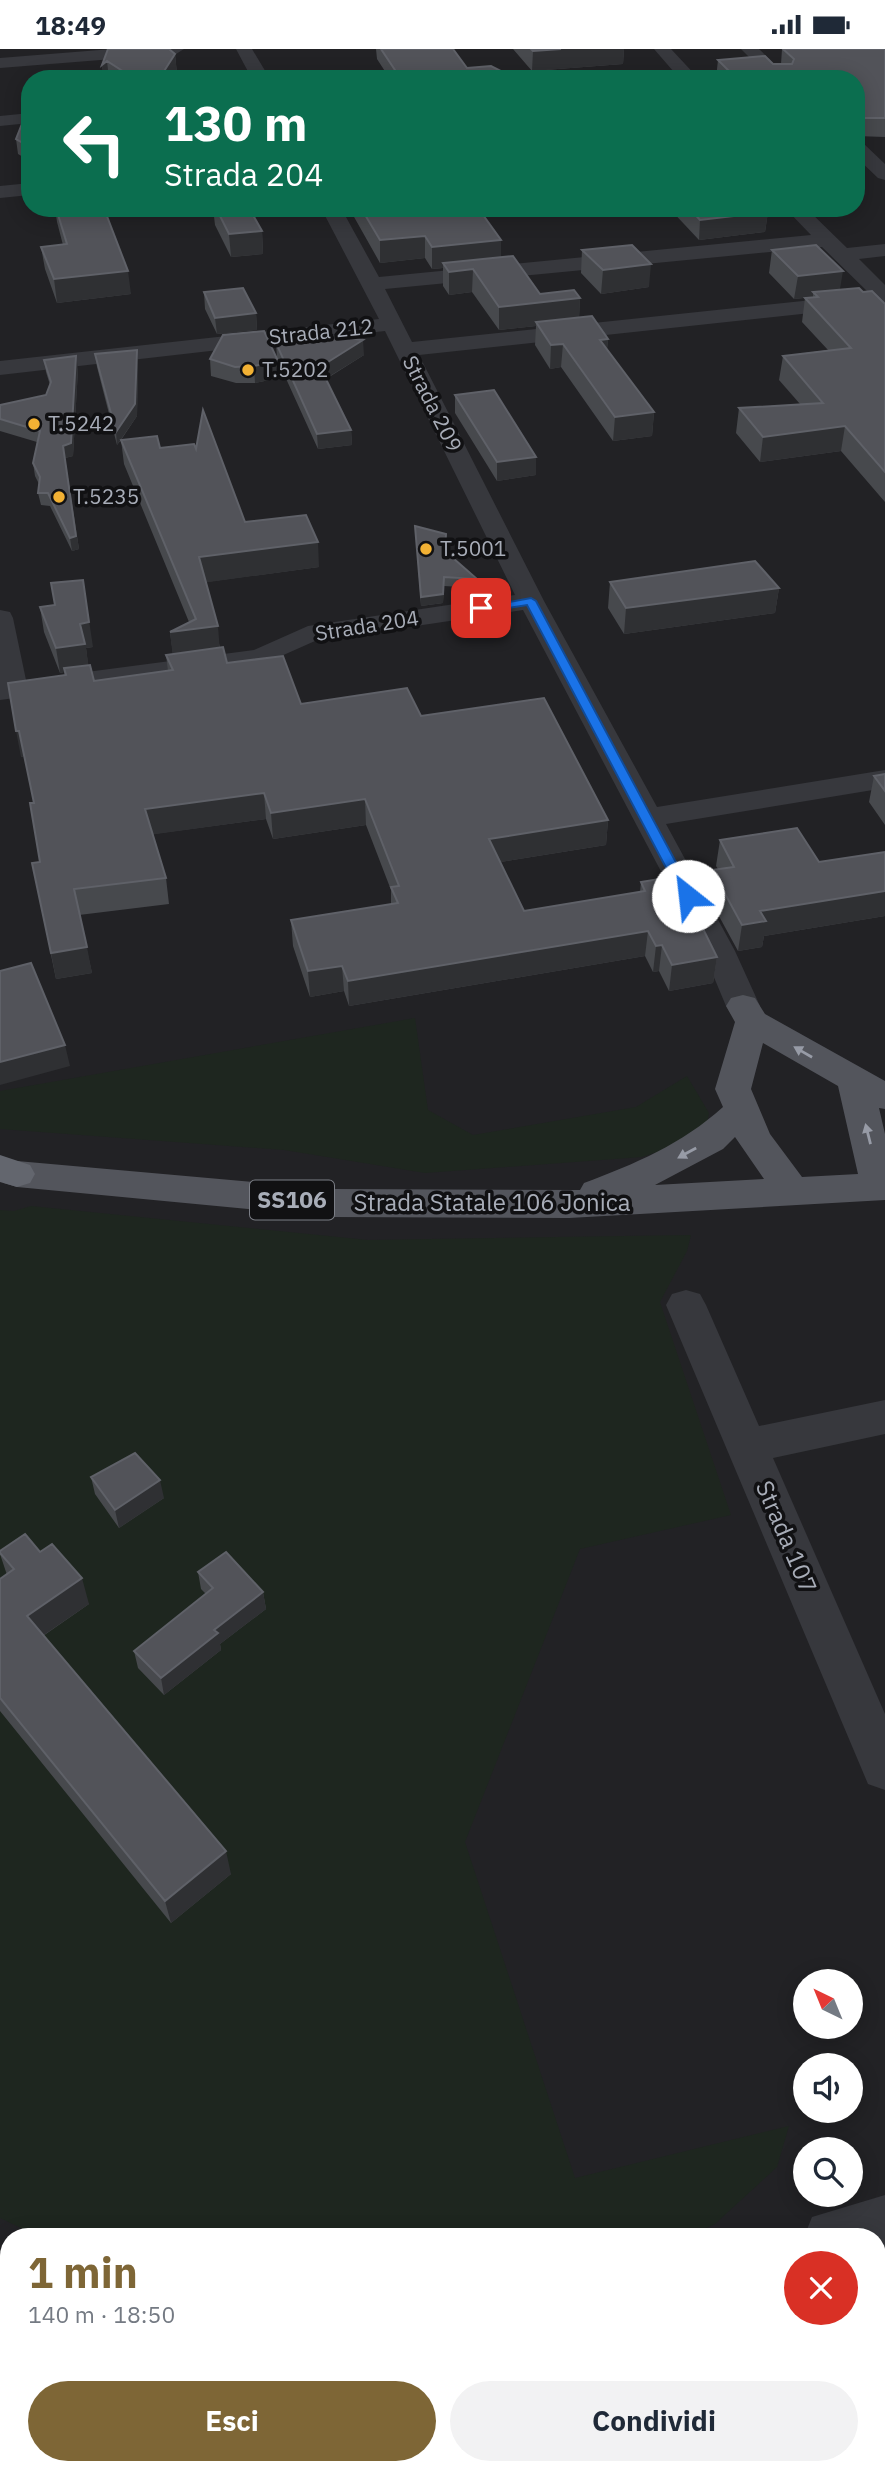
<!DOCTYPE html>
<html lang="it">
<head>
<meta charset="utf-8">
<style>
  :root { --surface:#fff; --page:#f2f2f3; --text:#1f2937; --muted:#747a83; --accent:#7e6636 }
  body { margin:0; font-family:"IBM Plex Sans",sans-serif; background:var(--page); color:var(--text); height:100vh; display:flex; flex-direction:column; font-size:26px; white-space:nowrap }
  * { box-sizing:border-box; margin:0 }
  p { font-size:23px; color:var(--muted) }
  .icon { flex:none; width:38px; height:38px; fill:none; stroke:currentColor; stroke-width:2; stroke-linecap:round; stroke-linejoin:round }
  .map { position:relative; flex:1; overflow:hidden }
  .side { position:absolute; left:0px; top:2179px; width:886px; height:247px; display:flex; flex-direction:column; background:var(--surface); border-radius:28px 28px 0 0; box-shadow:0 4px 18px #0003 }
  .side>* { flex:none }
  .guide { position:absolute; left:21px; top:21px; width:844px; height:147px; border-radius:28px; box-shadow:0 4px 18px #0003; background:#0b6e4f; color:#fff; overflow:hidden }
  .needle { width:46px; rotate:317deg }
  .controls { position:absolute; left:793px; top:1920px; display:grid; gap:14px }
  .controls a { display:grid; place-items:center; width:70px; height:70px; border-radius:50%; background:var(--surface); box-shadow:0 4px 18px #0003; font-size:35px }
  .pin { position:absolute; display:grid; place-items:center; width:60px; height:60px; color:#fff; margin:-30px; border-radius:14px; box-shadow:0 4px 10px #0006 }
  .me { position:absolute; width:77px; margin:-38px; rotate:331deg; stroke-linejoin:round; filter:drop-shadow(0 0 5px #0008) }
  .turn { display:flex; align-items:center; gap:24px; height:147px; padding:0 28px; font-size:32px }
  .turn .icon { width:91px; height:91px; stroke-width:2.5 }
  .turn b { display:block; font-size:49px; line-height:60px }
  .round { display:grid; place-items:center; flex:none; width:74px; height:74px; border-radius:37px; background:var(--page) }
  .summary { display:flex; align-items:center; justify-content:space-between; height:119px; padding:0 28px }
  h1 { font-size:42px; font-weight:700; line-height:52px; color:var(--accent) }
  .primary-button { display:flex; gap:14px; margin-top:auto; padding:14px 28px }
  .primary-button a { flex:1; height:80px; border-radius:42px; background:var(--accent); color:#fff; font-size:28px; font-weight:700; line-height:80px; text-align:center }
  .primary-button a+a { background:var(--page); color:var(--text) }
  .status { display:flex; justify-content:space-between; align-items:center; height:49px; padding:0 35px; background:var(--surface); direction:ltr }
  .status svg { height:19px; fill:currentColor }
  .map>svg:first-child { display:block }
  .built { fill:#222225; fill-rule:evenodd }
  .green { fill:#1e261f }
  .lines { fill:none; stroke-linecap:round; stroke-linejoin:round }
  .minor { fill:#37383d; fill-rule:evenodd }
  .major { fill:#53555c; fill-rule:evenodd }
  .highway { fill:#63666e; fill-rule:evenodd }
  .wall { fill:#47494d }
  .shaded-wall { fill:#2f3033 }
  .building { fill:#525359; stroke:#5f6168; stroke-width:2 }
  .oneway { fill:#979ba6 }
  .route { fill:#1a73e8; stroke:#114b97; stroke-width:2 }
  .poi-dot { fill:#f2b134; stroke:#111113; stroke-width:2.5 }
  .labels { text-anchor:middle; stroke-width:7; stroke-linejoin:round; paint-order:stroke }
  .far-street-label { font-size:21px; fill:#a8adb8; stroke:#111113 }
  .far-poi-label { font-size:21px; fill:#a8adb8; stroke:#111113; text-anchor:start }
  .shield { fill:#111113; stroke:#7b7e86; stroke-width:2 }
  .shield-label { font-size:23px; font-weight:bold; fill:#a8adb8 }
  .street-label { font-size:24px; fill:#a8adb8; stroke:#111113 }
</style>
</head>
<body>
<div class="status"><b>18:49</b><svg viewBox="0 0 49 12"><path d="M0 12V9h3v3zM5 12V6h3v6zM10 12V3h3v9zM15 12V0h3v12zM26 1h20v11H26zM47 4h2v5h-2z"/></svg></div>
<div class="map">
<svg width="885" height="2425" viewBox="0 0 885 2425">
  <rect width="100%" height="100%" fill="#161618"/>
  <path class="built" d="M0,0H885V2425H0ZM30,30H856V159H30ZM805,1932H850V1978H805ZM805,2016H850V2062H805ZM805,2100H850V2146H805ZM9,2188H877V2417H9Z"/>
  <path class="green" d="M415,969L428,1061L473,1086L636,1058L687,1027L709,1064L706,1080L676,1097L642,1108L425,1124L284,1101L0,1080V1042Z
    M31,1157L368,1191L691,1186L687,1202L660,1253L731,1466L580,1500L465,1793L575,2129L789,2077L777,2118L715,2175L689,2187L40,2188L0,2169V1161L14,1162Z"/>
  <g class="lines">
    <path class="minor" d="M112,0H184L176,5L0,19V9Z
      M236,0H252L270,30H252Z
      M654,0H671L699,30H680Z
      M741,0H759L790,30H771Z
      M30,64V74L0,77V67Z
      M856,92L863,94L885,115V131L878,129L856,108Z
      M30,134V146L0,149V137Z
      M321,159H341L379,228L811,186L785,159H806L847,199L885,195V207L859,210L885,236V256L419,306L544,552L657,758L885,721V739L666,775L735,902L760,957L755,965L743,968L731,965L726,957L703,902L523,561L315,592L261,616L0,651V561L10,563L13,569L26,631L254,601L308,577L515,546L385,282L0,326V312L379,270ZM822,198L870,245L412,293L385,240Z
      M686,1241L700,1245L706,1256L759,1377L885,1351V1385L773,1409L885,1665V1741L868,1735L666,1256L672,1245Z
      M885,2146V2202L877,2204V2188H804L812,2168Z
      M0,2205L9,2208V2265L0,2262Z"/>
    <path class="major" d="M743,946L755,949L765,965L885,1032V1060L879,1059L885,1085V1151L569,1169L331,1168L17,1138L4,1134L0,1128L4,1116L17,1112L331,1140L580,1141L584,1134C635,1115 682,1095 723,1058L715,1040L735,973L726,957L731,949ZM763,994L838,1037L858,1125L802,1128L770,1085L751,1040ZM735,1088L764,1130L655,1136L723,1100Z"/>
    <path class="highway" d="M0,1106L30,1116L35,1125L30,1134L17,1138L0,1133Z"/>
  </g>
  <path class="wall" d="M108,0L175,5L177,25L174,30H104L102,16Z
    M376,0H453L467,19L517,30H390L377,10Z
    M513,0H624L623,15L532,22Z
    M782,0H885V88L856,87V30L716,29L718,11L781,15Z
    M30,66V112L18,105L16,90Z
    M55,159H93L131,245L57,254L45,220L41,198L63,196L57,173Z
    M213,159H249L262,182L263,205L231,208L215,176Z
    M349,159H478L501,209L540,245L580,249L579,268L608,290L607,300L654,363L652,387L613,392L561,318L550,320L535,296L536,277L499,281L472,243L449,246L443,237V219L432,220L425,209L380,214Z
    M669,159H764L768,163L765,183L699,191Z
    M582,201L649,238L601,245L581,224Z
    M772,201L840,241L863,243L885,255V453L841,402L760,413L736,384L739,359L800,355L779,331L783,307L828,301L802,273L805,249L813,248L794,250L769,224Z
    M204,243L256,264L257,281L217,285L205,260Z
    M276,294L364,306L326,330L351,381L352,396L318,400L278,312L279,329L255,334H236L211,327L210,310L277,309Z
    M95,305L138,313L137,367L121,391L160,399L196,400L245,473L319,518L206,533L220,599L227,614L301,655L421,667L608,771L606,796L500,813L524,862L640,843L641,833L717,908L713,934L669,942L659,922L653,923L645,907L349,957L344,942L310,948L293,897L291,871L391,855V841L366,776L273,790L266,770L153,785L166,829L169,855L79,866L92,924L56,930L32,814L40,813L34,754L24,707L21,708L65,627L64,623L60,624L44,583L40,558L93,598L86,599L88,616L94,632L168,622L166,606L173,605L170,583L189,573L124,415L121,391L117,396L97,318Z
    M44,311L78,320L73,407L65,409L79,500L72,502L50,457L41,456L38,444L39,435L35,427L33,414L37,393L0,382V356L46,346L50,336L46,323Z
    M455,346L536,408V426L497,432L455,364Z
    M415,477L477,530V539L444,537L443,554L421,557Z
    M610,533L779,539L775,564L624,585L608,559Z
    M885,725V776L869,753L874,727Z
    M720,791L819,813L885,803V867L764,887L762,898L738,902L708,847L712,821L718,820L716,817Z
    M91,1428L164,1449L119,1479L95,1445Z
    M0,1502L40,1503L89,1555L43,1587L231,1825L171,1874L0,1662V1530L7,1526L0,1505Z
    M198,1523L263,1543L266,1560L220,1595L221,1601L164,1646L138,1619L134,1602L206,1545L201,1540Z"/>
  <path class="shaded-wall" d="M561,0H624L623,15L532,22L533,2Z
    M175,5L177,25L174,30H159Z
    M107,12L109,30H104L102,16Z
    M768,163L765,183L699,191L700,171Z
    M262,182L263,205L231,208L229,185Z
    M425,187V209L380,214V191Z
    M501,191V214H443V219L432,220V198Z
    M651,215L649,238L601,245L603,221Z
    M473,220L472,243L449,246V223Z
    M128,222L131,245L57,254L54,230Z
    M843,222L839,246L813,243V248L794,250L798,227Z
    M580,249L579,273H536V277L499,281V258Z
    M256,264L257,281L217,285L215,269Z
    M608,290L606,314L600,291Z
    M363,291L364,306L320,333V318Z
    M563,295L561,318L550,320L551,296Z
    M137,301L138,313L137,367L117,396L116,383Z
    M76,307L78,320L73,407L65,409L79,500L72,502L70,489L63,397Z
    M278,312L279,329L255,334L254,317Z
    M654,363L652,387L613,392L615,368Z
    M845,377L841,402L760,413L763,388Z
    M351,381L352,396L318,400L317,385Z
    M536,408V426L497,432V413Z
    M318,493L319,518L202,534L199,508Z
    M444,528L443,554L421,557V548Z
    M83,531L93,598L86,599L89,620L64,619V623L60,624L56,599L80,575Z
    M779,539L775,564L624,585L626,559Z
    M218,577L220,603L173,609L170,583Z
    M16,682H19L24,707L21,708Z
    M264,744L266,770L149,786L145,760Z
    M365,750L366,776L273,790L271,764Z
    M608,771L606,796L488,815L489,790Z
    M885,842V867L764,887L762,898L738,902L742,876L760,862Z
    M648,882L645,907L349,957L348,932Z
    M662,896L659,922L653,923L656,897Z
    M87,898L92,924L56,930L51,904Z
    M717,908L713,934L669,942L672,916Z
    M342,917L344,942L310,948L308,922Z
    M65,996L70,1017L0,1036V1013Z
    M160,1431L164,1449L119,1479L115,1461Z
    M82,1529L89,1555L35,1592L27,1567Z
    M263,1543L266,1560L220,1595L221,1601L164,1646L161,1629L214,1581Z
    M226,1802L231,1825L171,1874L165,1852Z"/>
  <path class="building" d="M108,0H169L175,5L159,30H135L107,12L102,16Z
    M381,0H453L467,19L491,17L517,30H401Z
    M531,0H561L533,2Z
    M783,0H885V69H856V30H737L718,11L765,7L773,15H792L794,10Z
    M30,66V98L16,90L25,67Z
    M56,159H93L95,163L105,162L128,222L54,230L41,198L67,195Z
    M216,159H249L262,182L229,185Z
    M361,159H478L501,191L432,198L425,187L380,191Z
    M689,159H764L768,163L700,171Z
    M632,196L651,215L603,221L582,201Z
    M816,196L843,222L798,227L772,201Z
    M513,207L540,245L574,241L580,249L499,258L473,220L449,223L443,214Z
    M243,239L256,264L215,269L204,243Z
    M859,239L863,243L872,242L885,255V423L845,377L763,388L739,359L823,354L783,307L851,299L805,249L818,248L813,243Z
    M592,267L608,290L600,291L654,363L615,368L563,295L551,296L536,273Z
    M264,282L278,312L254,317L235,318L210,310L223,286Z
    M310,284L363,291L320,318L351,381L317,385L276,294Z
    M137,301L135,355L116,383L95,305Z
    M76,307L71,394L63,397L76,487L70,489L48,444H38L40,428L33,414L40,382L0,370V356L46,346L51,333L44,311Z
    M494,341L536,408L497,413L455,346Z
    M203,361L245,473L306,466L318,493L199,508L218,577L170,583L196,570L121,391L157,387L160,399L194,395L196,400Z
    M415,477L446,485L445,502L477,530L444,528L443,545L421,548Z
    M755,512L779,539L626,559L610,533Z
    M83,531L89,573L80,575L85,595L56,599L40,558L55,556L51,534Z
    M223,598L227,614L283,607L301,655L407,639L421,667L544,649L608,771L489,790L524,862L645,842L641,833L677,827L717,908L672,916L662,896L656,897L648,882L348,932L342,917L308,922L291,871L398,854L391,838L399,837L365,750L271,764L264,744L145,760L166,829L74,840L87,898L51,904L32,814L40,813L30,754H34L19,682H16L8,634L66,626L64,619L90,616L94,632L173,621L166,606Z
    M885,725V742L874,727Z
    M797,779L819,813L885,803V842L760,862L766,872L742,876L712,821L734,818L720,791Z
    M31,914L65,996L0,1013V922Z
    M135,1404L160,1431L115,1461L91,1428Z
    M25,1485L40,1503L52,1495L82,1529L27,1567L226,1802L165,1852L0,1649V1530L14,1520L0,1504V1502Z
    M226,1503L263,1543L214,1581L218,1584L161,1629L134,1602L213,1539L198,1523Z"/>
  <defs><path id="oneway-solid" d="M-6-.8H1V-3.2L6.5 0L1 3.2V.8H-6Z" transform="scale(1.75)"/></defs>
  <g class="oneway">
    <use href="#oneway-solid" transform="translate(803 1003) rotate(-150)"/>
    <use href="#oneway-solid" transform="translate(868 1085) rotate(-104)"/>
    <use href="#oneway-solid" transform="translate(687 1104) rotate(151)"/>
  </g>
  <path class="route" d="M531,549L536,552L694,847L692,850L681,847L527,556L481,563L476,559Z"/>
  <g class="poi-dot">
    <circle cx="248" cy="321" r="7"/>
    <circle cx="34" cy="375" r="7"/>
    <circle cx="59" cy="448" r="7"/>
    <circle cx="426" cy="500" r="7"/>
  </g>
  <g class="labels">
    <g class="far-street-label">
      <text transform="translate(321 283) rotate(-6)" y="7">Strada 212</text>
      <text transform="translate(432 355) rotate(63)" y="7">Strada 209</text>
      <text transform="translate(367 577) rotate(-9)" y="7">Strada 204</text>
    </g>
    <g class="far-poi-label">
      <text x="262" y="328">T.5202</text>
      <text x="48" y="382">T.5242</text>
      <text x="73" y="455">T.5235</text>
      <text x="440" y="507">T.5001</text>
    </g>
    <rect class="shield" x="250" y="1131.5" width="84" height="39" rx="5"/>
    <g class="shield-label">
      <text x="292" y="1159">SS106</text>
    </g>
    <g class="street-label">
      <text x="492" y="1162">Strada Statale 106 Jonica</text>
      <text transform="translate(786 1488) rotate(67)" y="8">Strada 107</text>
    </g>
  </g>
</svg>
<div class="controls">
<a><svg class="needle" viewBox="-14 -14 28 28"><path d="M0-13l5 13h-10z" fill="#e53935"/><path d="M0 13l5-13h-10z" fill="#747a83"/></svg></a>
<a><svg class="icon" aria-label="sound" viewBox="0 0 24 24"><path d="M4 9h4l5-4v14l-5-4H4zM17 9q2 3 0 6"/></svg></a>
<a><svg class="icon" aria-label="search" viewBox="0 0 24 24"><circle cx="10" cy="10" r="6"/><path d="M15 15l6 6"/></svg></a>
</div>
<div class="pin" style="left:481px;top:559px;background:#d93025"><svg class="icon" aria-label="arrive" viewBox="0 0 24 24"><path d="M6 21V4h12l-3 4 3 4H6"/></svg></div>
<svg class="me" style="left:688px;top:847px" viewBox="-20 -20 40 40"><circle r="19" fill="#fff"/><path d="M0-13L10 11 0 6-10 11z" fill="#1a73e8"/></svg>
<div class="guide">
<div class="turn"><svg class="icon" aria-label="left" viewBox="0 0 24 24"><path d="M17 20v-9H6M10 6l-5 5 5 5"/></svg><div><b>130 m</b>Strada 204</div></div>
</div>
<section class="side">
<div class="summary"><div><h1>1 min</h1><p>140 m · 18:50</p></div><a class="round" style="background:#d93025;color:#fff"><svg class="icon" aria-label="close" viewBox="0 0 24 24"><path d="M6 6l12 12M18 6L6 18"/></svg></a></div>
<div class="primary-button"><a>Esci</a><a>Condividi</a></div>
</section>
</div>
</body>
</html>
